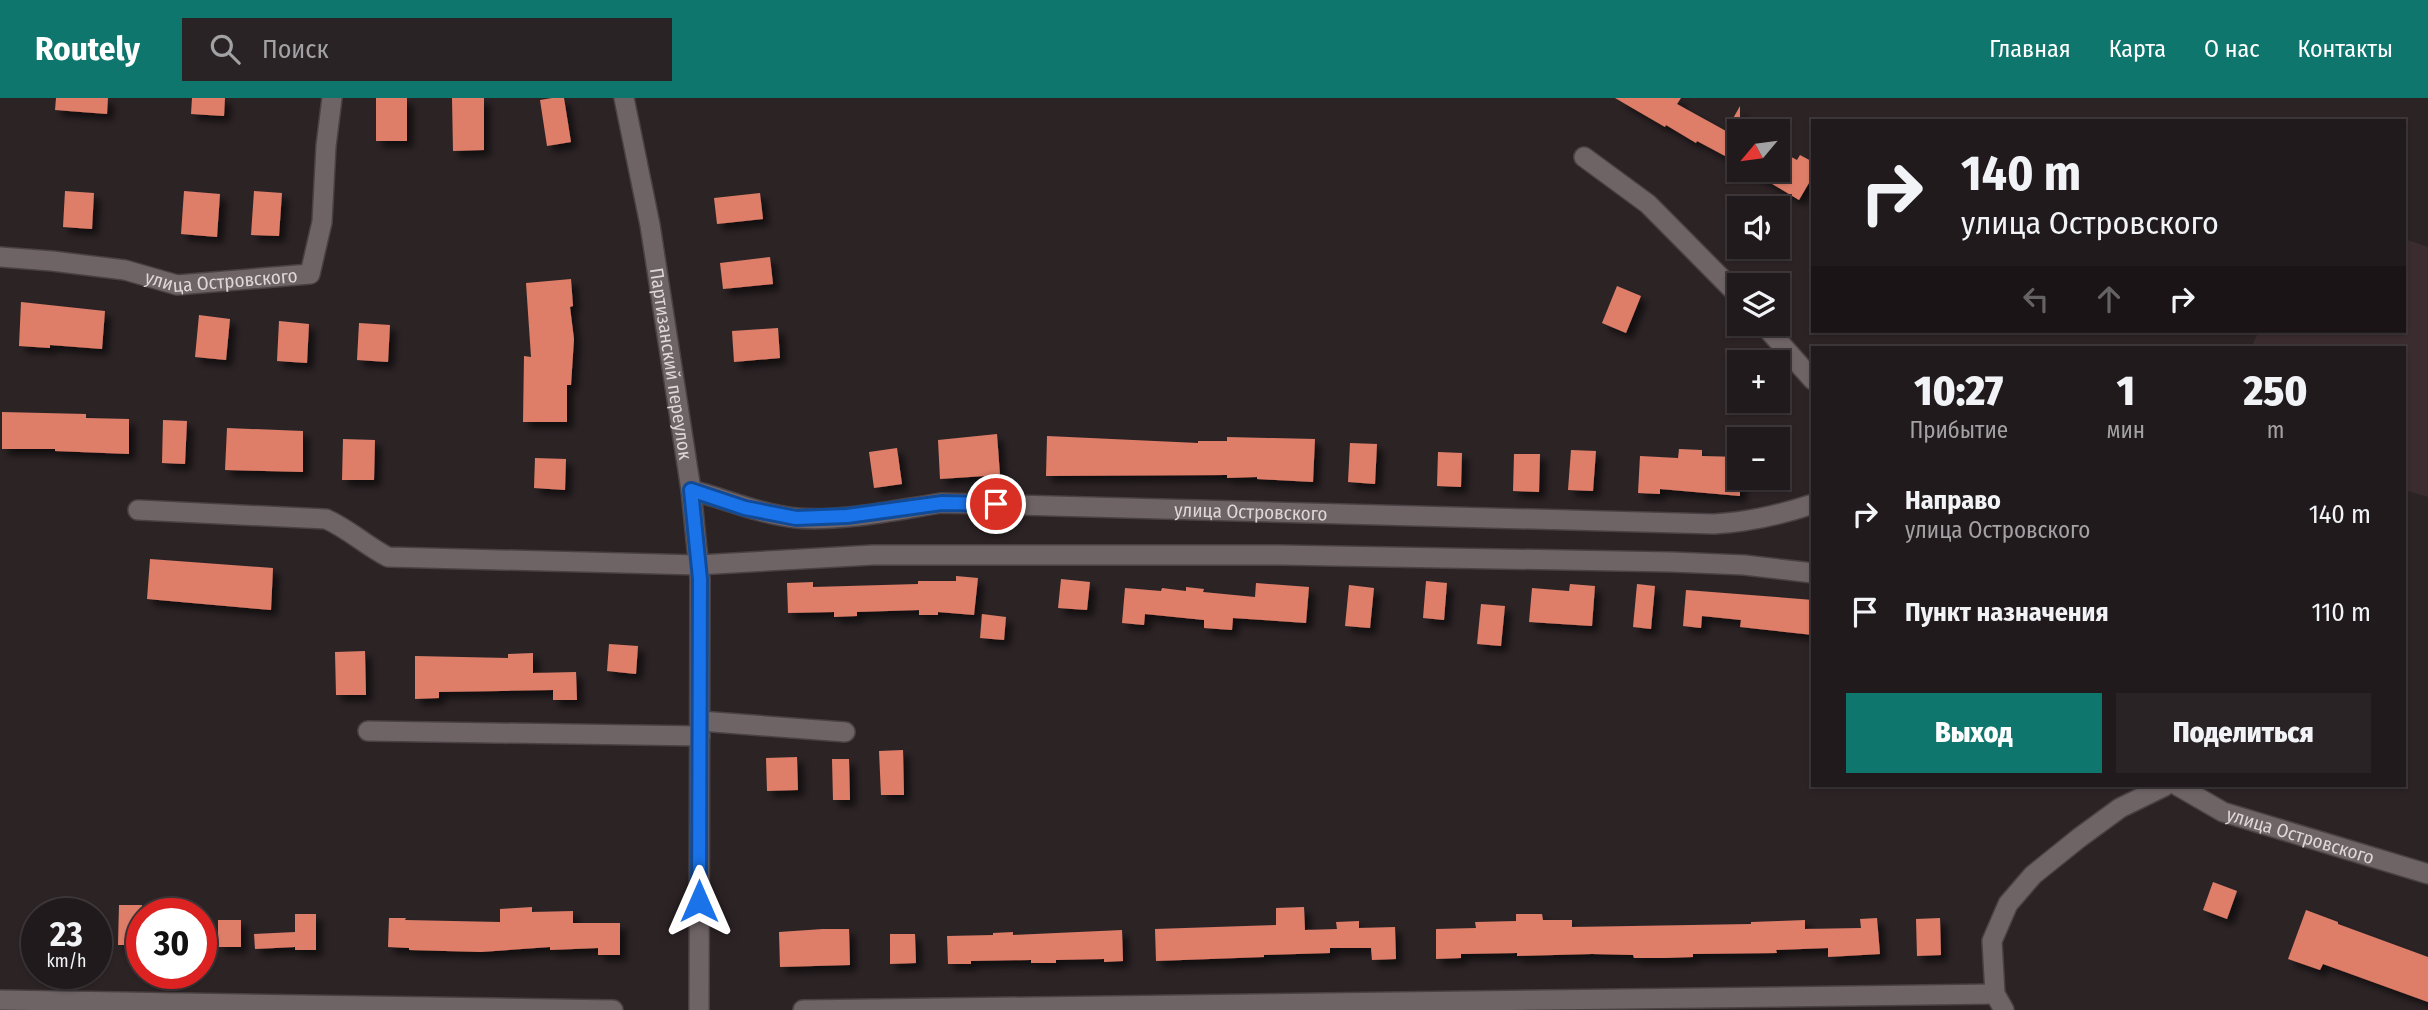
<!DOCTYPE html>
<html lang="ru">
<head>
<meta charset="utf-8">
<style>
  :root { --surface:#211a1c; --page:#292325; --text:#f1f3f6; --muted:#a2a1a3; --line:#3e383b; --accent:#0f766e }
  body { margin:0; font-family:"Fira Sans Condensed",sans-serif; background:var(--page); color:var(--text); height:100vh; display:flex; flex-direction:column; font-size:26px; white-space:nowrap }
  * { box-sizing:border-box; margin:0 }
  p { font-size:23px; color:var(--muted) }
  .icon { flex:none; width:38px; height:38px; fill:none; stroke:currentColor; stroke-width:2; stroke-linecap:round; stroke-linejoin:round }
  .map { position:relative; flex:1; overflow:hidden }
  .panel { position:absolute; left:1811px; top:248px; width:595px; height:441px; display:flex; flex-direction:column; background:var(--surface); border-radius:0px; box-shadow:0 2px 5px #0004,0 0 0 2px var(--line) }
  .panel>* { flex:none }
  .top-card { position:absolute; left:1811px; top:21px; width:595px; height:214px; border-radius:0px; box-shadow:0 2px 5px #0004,0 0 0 2px var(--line); background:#211a1c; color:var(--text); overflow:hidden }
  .needle { width:46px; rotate:241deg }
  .tools { position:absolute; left:1727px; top:21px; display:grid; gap:14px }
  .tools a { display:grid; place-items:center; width:63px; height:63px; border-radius:0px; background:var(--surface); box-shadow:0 2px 5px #0004,0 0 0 2px var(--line); font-size:35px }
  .speed { position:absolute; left:21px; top:800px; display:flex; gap:14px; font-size:35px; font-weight:700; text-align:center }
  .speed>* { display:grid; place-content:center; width:91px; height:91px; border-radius:50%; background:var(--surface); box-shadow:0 2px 5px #0004,0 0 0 2px var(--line); line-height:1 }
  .speed small { font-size:18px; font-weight:400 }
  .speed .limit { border:10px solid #d22; background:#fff; color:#111 }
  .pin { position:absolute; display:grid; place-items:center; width:60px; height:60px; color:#fff; margin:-30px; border:4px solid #fff; border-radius:50%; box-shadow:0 2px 7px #0007 }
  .me { position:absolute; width:77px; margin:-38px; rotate:0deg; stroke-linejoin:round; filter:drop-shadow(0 0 5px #0008) }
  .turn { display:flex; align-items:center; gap:24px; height:147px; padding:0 35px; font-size:32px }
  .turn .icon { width:91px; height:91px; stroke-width:2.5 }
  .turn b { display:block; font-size:49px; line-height:60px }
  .lanes { display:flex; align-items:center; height:66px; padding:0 35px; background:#0003; justify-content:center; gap:35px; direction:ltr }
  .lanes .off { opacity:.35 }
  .eta { display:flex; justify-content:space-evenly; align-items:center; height:119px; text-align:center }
  .eta b { font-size:42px; font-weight:800; line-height:49px }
  .action { display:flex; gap:14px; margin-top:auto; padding:14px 35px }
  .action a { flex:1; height:80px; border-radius:0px; background:var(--accent); color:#fff; font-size:28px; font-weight:800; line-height:80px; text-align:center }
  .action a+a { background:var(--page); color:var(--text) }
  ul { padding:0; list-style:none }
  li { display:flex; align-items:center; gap:21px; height:98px; padding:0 35px }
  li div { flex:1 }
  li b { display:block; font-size:26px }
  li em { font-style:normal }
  header { display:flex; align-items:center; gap:42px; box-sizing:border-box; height:98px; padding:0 35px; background:var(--accent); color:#fff }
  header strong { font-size:33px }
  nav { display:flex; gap:38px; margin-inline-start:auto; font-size:24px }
  .search { width:490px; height:63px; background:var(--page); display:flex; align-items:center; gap:18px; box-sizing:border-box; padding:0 24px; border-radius:0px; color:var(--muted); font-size:26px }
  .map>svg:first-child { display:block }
  .built { fill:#3b2c2f }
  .building { fill:#de7e69; filter:url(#shadow) }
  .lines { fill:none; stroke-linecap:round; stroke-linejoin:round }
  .minor-casing { stroke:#494143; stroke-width:22 }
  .minor { stroke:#6e6365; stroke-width:19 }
  .route-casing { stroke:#114b97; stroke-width:18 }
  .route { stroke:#1a73e8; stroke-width:12 }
  .labels { text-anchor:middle; stroke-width:7; stroke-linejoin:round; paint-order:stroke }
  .street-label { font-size:19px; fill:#ded7d8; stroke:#120e0e }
</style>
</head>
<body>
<header>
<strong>Routely</strong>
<div class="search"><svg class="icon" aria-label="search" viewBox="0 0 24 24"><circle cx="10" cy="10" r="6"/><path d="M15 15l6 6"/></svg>Поиск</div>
<nav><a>Главная</a><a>Карта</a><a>О нас</a><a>Контакты</a></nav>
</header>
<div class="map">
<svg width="2428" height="912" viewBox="0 0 2428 912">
  <defs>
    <filter id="shadow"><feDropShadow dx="6" dy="6" stdDeviation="3.5" flood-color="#0009"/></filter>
  </defs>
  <rect width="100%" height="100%" fill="#2c2325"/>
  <path class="built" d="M2405,141L2428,149V399L2405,392L2404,250H2251L2259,233H2404Z"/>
  <path class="building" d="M56,0H108L107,16L55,12Z
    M192,0H225L224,18L191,16Z
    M376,0H407V43H376Z
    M452,0H484V52L453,53Z
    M552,0H564L571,44L547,48L540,2Z
    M1615,0H1681L1677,6L1726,33L1740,8V66L1697,43L1696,45L1666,27L1665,29Z
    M1778,52L1797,62L1800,57L1813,64V78L1799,102L1749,72H1778Z
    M65,93L94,95L92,131L63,129Z
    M184,93L220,96L217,139L181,136Z
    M254,93L282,95L279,138L251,137Z
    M760,95L763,121L717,126L714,100Z
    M770,159L773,186L723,191L720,165Z
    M571,181L573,208L570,209L574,241L571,287H567V324H523L524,258L531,259L526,185Z
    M1617,188L1641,198L1626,235L1602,225Z
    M21,204L105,213L102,251L50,247V250L19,248Z
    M199,217L230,221L226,262L195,259Z
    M279,223L309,226L307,265L277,263Z
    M359,225L390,227L388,264L357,262Z
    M778,230L780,260L734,264L732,233Z
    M2,314L86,316V320L129,321V356L55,353V351H2Z
    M163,322L187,323L185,366L162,365Z
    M227,330L303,333V374L225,372Z
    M997,336L1000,377L940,381L938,342Z
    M1047,338L1198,345V343H1227V339L1315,341L1313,384L1257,381V379L1227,380V377L1046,378Z
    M343,341L375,342L374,382H342Z
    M1350,345L1377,346L1375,386L1348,384Z
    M897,350L902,386L874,390L869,354Z
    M1679,351L1702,352V358L1740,359V398L1660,391V396L1638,395L1640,358L1678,360Z
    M1571,352L1596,353L1593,393L1568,392Z
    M1438,354L1462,355L1461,389L1437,388Z
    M1514,356H1540L1539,394L1513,393Z
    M535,360L566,361L565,392L534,390Z
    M150,461L273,470L271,512L147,501Z
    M956,478L978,480L974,517L938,514V517H919V512L857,514V518L834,519V514L788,515L787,485L813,484V489L918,486V483H956Z
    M1061,481L1090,484L1087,512L1058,510Z
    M1426,483L1447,485L1444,522L1423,520Z
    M1256,485L1309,489L1306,525L1233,520L1232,532L1204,530V522L1145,516L1144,527L1122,525L1125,490L1161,493L1162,490L1186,493V489L1204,491L1203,494L1255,499Z
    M1570,486L1595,488L1592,528L1529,524L1532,490L1569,493Z
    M1637,486L1655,488L1651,531L1633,529Z
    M1349,487L1374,490L1370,530L1345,528Z
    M1686,492L1813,502V537L1740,529L1741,522L1702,518L1701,530L1683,528Z
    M1481,506L1505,508L1501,548L1477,546Z
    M982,516L1006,519L1004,542L980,540Z
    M609,546L638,548L636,576L607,573Z
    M365,553L366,597H336L335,554Z
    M533,555V575L576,574L577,602H553V592L439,594V600L415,601V558L508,560V556Z
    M903,652L904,697H881L879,653Z
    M797,659L798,692L767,693L766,660Z
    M832,661H849L850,702H833Z
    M2213,784L2237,793L2227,821L2203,812Z
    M119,807H142L141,847H118Z
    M532,809V814L573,813V825H620V857H598V850L550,852V849L481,854L409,852V850L388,849L389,820H406L405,822L500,824V811Z
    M1304,809L1305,832L1337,831L1336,824L1359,823V830L1395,829L1396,861L1372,862L1371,850H1330V855L1264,857V859L1156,863L1155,831L1276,827V810Z
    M2306,812L2338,824V826L2428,859V904L2323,866L2320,872L2288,861Z
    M295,816H316V852H295V849L255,851L254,836L295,834Z
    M1516,816H1542L1543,822H1572V829L1751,826V824L1805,822V831L1861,830L1860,821L1877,820L1880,856L1828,859V850L1776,852L1777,855L1693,856V859L1665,860H1634L1633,857L1592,856L1517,858V855L1461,856V860L1436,861V831L1476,830L1475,824L1516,823Z
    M1940,820L1941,857L1917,858L1916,821Z
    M218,822H241V849H218Z
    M823,831H849L850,867L780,869L779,834Z
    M1122,832L1123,863L1104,864V861L1056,862V865H1031V862L971,863V866H948L947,838L993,837V835L1013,834V837Z
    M890,836H915L916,865L890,866Z"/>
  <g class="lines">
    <g class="minor-casing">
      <g id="minor">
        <path id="s1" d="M624,0L650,127L691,392L700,481L699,912"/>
        <path d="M1584,59L1648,106L1740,199"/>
        <path id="s2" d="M0,159L52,163L125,172L177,187L310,176L322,124L326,48L332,0"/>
        <path d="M1763,226L1813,282"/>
        <path id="s3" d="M691,392C726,401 759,416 796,420C841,424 896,412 941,405L1714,426C1749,424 1780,417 1813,406"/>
        <path d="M138,412L326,421C349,431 366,448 388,459L698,467L873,457H1279L1672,464L1744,467L1813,475"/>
        <path d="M700,623L845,634"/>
        <path d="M368,633L700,638"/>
        <path id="s4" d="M2178,688L2223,714L2428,776"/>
        <path d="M0,902L613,912"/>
        <path d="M803,912L1995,896"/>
        <path d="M2004,912L1995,896L1992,843L2008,806L2033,777L2079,740L2120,710L2165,688"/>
      </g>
    </g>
    <use href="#minor" class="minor"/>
  </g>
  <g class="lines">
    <g class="route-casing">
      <path id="route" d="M699,803L700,481L691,392L745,410L796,420L847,418L942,405L996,406"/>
    </g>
    <use href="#route" class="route"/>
  </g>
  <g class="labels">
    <g class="street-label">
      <text dy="7" stroke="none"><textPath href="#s2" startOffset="224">улица Островского</textPath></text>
      <text dy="7" stroke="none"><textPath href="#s1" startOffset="270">Партизанский переулок</textPath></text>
      <text dy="7" stroke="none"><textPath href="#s3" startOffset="565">улица Островского</textPath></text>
      <text dy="7" stroke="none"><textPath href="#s4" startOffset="133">улица Островского</textPath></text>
    </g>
  </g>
</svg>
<div class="tools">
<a><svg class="needle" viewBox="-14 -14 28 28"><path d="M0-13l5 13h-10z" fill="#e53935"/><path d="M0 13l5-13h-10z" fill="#a2a1a3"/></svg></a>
<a><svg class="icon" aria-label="sound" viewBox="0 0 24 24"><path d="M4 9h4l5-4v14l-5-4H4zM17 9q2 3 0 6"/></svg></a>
<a><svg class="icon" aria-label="layers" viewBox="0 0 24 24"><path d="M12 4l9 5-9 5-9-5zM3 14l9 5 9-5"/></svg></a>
<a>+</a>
<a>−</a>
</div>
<div class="speed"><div>23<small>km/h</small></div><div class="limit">30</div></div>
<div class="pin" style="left:996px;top:406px;background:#d93025"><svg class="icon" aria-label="arrive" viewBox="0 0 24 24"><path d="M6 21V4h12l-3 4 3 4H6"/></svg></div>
<svg class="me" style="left:699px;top:803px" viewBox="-20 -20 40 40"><path d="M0-17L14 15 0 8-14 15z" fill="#1a73e8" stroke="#fff" stroke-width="4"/></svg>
<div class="top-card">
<div class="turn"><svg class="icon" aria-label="right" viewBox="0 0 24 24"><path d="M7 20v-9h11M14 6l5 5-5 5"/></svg><div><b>140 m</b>улица Островского</div></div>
<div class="lanes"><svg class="icon off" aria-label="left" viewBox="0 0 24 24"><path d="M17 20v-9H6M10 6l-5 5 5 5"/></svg><svg class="icon off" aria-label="ahead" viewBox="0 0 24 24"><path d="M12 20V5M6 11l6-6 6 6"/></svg><svg class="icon" aria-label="right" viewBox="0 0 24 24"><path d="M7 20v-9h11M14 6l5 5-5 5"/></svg></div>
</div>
<section class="panel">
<div class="eta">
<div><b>10:27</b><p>Прибытие</p></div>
<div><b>1</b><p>мин</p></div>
<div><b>250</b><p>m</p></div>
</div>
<ul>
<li><svg class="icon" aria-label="right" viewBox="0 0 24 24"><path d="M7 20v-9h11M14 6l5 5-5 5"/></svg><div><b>Направо</b><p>улица Островского</p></div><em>140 m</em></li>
<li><svg class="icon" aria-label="arrive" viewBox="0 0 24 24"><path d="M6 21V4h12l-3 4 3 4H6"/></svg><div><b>Пункт назначения</b></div><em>110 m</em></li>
</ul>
<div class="action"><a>Выход</a><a>Поделиться</a></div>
</section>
</div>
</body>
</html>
